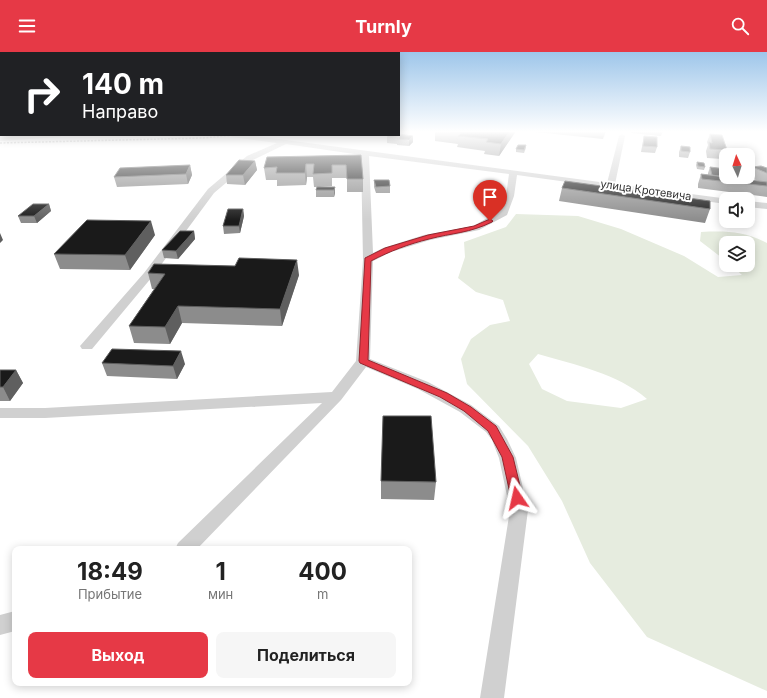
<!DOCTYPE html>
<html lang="ru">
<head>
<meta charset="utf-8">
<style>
  :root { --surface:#fff; --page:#f6f6f6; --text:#222; --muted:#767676; --accent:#e63946 }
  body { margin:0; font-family:Inter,sans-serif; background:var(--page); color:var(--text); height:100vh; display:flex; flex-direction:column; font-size:15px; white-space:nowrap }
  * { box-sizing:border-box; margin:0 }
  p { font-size:13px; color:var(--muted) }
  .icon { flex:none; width:22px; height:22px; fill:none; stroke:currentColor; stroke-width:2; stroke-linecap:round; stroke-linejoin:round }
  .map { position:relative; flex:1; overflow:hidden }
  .details { position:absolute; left:12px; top:494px; width:400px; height:140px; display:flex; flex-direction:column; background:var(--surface); border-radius:8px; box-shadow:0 2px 10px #0003 }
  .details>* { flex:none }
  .banner { position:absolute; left:0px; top:0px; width:400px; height:84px; box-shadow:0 2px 10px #0003; background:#202124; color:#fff; overflow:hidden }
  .needle { width:26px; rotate:356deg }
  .buttons { position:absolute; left:719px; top:96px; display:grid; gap:8px }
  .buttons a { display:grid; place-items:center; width:36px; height:36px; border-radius:8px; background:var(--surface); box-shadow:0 2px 10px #0003; font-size:20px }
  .pin { position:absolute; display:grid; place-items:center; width:34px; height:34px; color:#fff; margin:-41px -17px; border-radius:50% 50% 50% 0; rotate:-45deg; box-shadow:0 0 4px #0007 }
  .pin .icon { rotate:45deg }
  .me { position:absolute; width:44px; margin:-22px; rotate:349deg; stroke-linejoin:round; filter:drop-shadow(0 0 3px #0008) }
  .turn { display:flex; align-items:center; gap:14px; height:84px; padding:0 16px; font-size:18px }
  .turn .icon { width:52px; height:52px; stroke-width:2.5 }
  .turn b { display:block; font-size:28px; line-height:34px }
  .eta { display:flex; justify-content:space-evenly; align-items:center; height:68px; text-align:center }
  .eta b { font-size:24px; font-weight:700; line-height:28px }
  .button { display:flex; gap:8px; margin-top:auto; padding:8px 16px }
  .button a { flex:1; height:46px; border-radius:8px; background:var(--accent); color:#fff; font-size:16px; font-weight:700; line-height:46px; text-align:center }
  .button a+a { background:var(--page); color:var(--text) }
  header { display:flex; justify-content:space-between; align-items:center; height:52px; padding:0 16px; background:var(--accent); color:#fff; font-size:18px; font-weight:700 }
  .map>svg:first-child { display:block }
  .green { fill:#e6ecdf; fill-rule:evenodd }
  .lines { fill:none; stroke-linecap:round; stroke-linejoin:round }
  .minor { fill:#d0d0d0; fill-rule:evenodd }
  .rail { stroke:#888; stroke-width:1.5; stroke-dasharray:2 1.5; stroke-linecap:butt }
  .wall { fill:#8c8c8c }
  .shaded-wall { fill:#5f5f5f }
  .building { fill:#1a1a1a; stroke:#5f5f5f }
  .route { fill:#e63946; stroke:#96252e }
  .labels { text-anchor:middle; stroke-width:4; stroke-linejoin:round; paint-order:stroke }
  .far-street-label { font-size:11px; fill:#333; stroke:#fff }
</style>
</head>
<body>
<header><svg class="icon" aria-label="menu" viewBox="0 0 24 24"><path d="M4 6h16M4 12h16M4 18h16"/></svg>Turnly<svg class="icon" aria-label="search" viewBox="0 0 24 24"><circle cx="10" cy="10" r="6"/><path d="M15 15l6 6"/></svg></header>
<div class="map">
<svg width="767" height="646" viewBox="0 0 767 646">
  <rect width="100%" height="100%" fill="#fff"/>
  <path class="green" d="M516,162L578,164L621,177L684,204L718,225L742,223L731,213H748V191H726V209L700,189L701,180C726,179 744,179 767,191V639L647,585L590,511L562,449L528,394L467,332L461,307L471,287L490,273L510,269L503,248L476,240L458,226L465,205L464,190L506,175ZM538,302C575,313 617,321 647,347L621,356L567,349L542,337L529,312Z"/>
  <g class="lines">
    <path class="minor" d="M622,82L625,84L615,132L729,147H726V152L517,123L514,144L507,163L479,178L430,188L391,200L373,209L370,307L428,330L471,353L499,374L507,387L516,406L528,458L504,646H480L510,458L499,406L492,388L486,380L460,360L418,337L366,315L341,348L197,497H175L178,491L322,351L45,366H0V356H45L332,340L356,309L363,208L361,103L286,92L253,108L214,141L152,225L92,297H82L80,294L144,221L208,137L247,104L277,91L232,85L229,83H248L607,131L619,84ZM369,104L509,122L506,144L500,159L473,174L424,183L383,196L373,201Z
      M28,83H63L60,85L0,89V85Z
      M748,149L767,151V157L748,155Z
      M15,559V579L0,583V563Z"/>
    <path class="rail" d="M0,91L203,86L234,83"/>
  </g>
  <path class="wall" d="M435,79H516L499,104L484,102L485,99L457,95L458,92L435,89Z
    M526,79H606L603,87Z
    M631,79H663L661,84L631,81Z
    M710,82L727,98L723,107L707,106L706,99L708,93L707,90Z
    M389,83L413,90L409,94L397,93V92L387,91V85Z
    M644,84L657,95L655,101L641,100Z
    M526,93V96L524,101L516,100V97Z
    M681,94L690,100L688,106L679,105V100Z
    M361,103L363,127V140H347V126H332V134L319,135H335V141L334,145H316V138L317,135H314L313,125H307L306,133L277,134V128H266L264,116Z
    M255,109L257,118L245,133L227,132L226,123Z
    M697,110L705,115L704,118L697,117L696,113Z
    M190,113L192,123L188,132L117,135L114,125Z
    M710,115L730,125L758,129L749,125V124H748V117L751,118L752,115L767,116V145L698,136V132L701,122L708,123V121Z
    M374,128L390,134V141H376L374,135Z
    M562,136L710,157L705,171L559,149Z
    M49,152L51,159L37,171H21L18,164Z
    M243,157L244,164L240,181L224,182L223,174Z
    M194,179L195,187L178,207L164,206L162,198Z
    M155,183L130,218L60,217L54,202Z
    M148,221L299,223L282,274L182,271L170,292L134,291L129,274L154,237H152Z
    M102,311L185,312L177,327L107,324Z
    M0,318H16L23,331L10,349H0Z
    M381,429L436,430L434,448L381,447Z"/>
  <path class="shaded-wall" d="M510,79H516L499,104L501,92Z
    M413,84V90L409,94V88Z
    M255,109L257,118L245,133L243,123Z
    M306,112L307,125L306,133L305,121Z
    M190,113L192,123L188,132L186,122Z
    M335,135V141L334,145V138Z
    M49,152L51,159L37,171L34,164Z
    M243,157L244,164L240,181L239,174Z
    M151,169L155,183L130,218L125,203Z
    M194,179L195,187L178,207L176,199Z
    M0,181L3,188L0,191Z
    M297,208L299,223L282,274L280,257Z
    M178,254L182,271L170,292L165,275Z
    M181,299L185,312L177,327L173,314Z
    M16,318L23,331L10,349L3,335Z"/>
  <path class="building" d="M444,79H510L501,92L486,90L488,87L458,84L461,81Z
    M399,82L413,84L409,88L397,87L399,86L387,85L389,83H399Z
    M710,82L722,83L727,98L710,97L709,90L712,91Z
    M644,84L657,85V95L643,94Z
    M518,93H526L524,98L516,97Z
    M681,94L690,95V100L681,99Z
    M361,103L363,127H347L346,113H332V121L313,122L314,112H306L305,121H276L277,115L264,116L267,105Z
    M239,108L255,109L243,123H226Z
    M697,110L704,111L705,115L698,114Z
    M190,113L186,122L114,125L120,116Z
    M761,114L767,116V121L752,115Z
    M710,115L726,117V125L712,123Z
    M748,117L751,118L750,121L748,120Z
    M701,122L767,130V134L702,127Z
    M374,128H389L390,134L376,135Z
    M565,129L710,149V157L562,136Z
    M317,135H335L334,138H316Z
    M33,152H49L34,164H18Z
    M228,157H243L239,174H223Z
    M87,168L151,169L125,203L54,202Z
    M180,179H194L176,199L162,198Z
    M239,206L297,208L280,257L178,254L165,275L129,274L165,222L148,221L154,212L235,214Z
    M112,297L181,299L173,314L102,311Z
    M0,318H16L3,335H0Z
    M383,364H431L436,430L381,429Z"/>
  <linearGradient id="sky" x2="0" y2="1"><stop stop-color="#9ec6ea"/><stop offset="0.47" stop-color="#fff"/><stop offset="1" stop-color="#fff" stop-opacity="0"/></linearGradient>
  <rect width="767" height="169" fill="url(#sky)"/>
  <path class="route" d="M490,167L493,169L492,170C470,181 452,181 429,187C409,192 390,199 371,209L368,308L447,341L471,355L496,374L513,405L523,446L521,450L517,451L513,450L511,446L502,405L488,379L464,359L440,345L360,311L359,309L365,206L385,196L428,183L474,174Z"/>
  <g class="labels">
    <g class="far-street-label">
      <text transform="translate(646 138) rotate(8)" y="4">улица Кротевича</text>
    </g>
  </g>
</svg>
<div class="buttons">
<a><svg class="needle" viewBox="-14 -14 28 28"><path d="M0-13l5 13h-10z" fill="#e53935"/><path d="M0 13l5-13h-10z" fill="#767676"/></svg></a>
<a><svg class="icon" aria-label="sound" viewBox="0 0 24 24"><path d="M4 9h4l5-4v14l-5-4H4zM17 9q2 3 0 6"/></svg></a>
<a><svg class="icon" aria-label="layers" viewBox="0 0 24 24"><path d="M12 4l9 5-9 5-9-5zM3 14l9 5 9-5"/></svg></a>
</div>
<div class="pin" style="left:490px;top:169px;background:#d93025"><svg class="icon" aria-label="arrive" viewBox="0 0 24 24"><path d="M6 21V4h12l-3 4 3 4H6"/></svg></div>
<svg class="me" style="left:517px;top:446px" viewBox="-20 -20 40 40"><path d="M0-17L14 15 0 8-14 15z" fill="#e63946" stroke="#fff" stroke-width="4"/></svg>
<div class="banner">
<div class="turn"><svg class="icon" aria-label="right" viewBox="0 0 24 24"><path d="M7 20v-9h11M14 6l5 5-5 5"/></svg><div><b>140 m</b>Направо</div></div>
</div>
<section class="details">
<div class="eta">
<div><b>18:49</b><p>Прибытие</p></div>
<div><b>1</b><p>мин</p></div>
<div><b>400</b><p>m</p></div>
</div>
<div class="button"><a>Выход</a><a>Поделиться</a></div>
</section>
</div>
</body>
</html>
